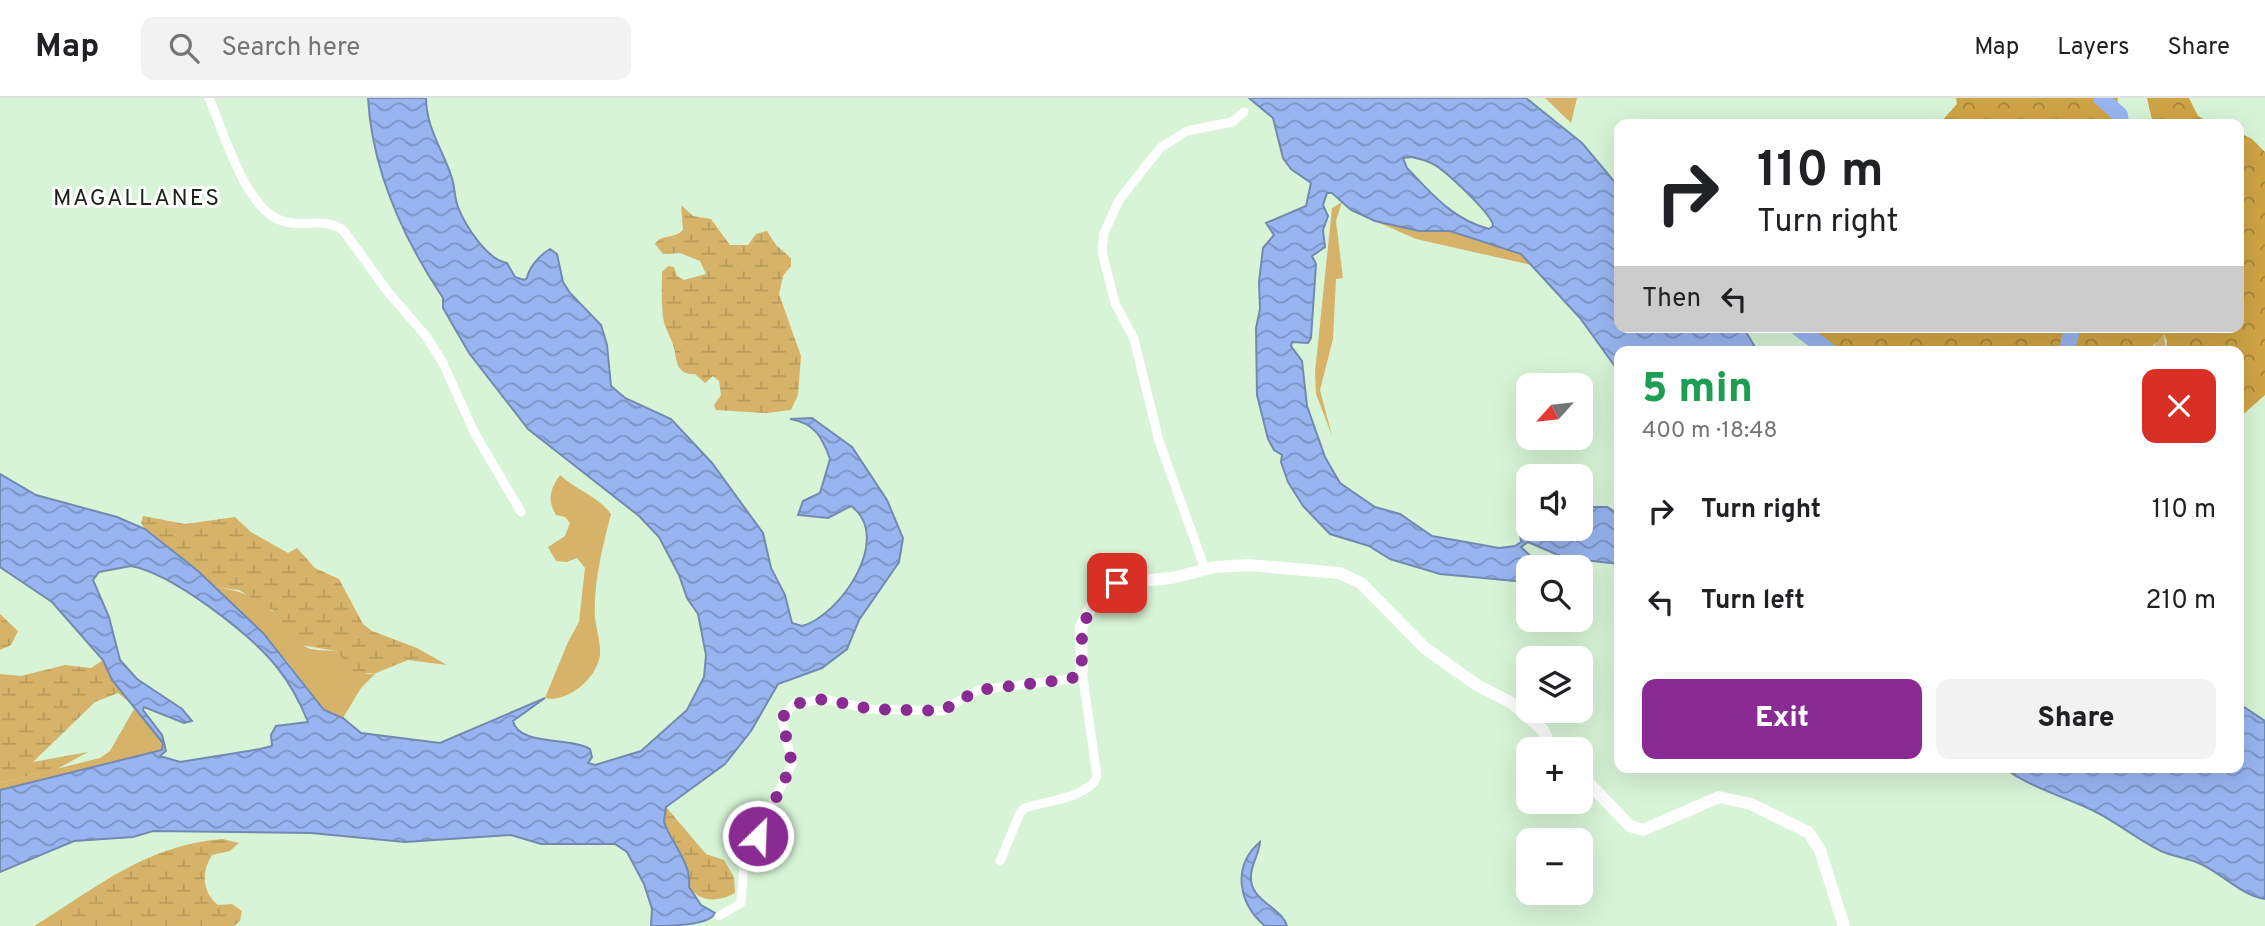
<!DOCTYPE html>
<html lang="en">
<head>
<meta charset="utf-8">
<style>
  :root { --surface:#fff; --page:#f2f2f2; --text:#202124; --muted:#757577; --line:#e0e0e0; --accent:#8a2a93 }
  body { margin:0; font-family:Overpass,sans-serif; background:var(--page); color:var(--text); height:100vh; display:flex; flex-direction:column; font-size:26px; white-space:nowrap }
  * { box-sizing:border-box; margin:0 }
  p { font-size:23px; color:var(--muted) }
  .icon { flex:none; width:38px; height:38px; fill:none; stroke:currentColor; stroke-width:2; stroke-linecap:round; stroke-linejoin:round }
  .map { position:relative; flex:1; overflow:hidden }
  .panel { position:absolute; left:1614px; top:248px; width:630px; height:427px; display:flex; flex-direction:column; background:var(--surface); border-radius:14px; box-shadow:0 7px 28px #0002 }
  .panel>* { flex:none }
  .banner { position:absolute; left:1614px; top:21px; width:630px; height:214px; border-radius:14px; box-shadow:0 7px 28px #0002; background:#fff; color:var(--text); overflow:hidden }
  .needle { width:46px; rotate:243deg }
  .tools { position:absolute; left:1516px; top:275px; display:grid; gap:14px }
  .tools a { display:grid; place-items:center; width:77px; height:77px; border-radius:14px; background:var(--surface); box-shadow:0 7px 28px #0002; font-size:35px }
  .pin { position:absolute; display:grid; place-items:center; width:60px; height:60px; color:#fff; margin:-30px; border-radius:14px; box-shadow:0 4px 10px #0006 }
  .me { position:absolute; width:77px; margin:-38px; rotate:24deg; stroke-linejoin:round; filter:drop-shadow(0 0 5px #0008) }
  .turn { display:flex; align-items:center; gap:24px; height:147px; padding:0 28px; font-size:32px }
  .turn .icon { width:91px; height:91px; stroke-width:2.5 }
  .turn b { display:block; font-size:49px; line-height:60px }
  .then { display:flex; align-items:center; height:66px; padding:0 28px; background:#0003; gap:14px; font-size:26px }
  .round { display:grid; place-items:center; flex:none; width:74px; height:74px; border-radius:14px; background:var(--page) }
  .headline { display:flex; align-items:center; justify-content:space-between; height:119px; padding:0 28px }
  h1 { font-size:42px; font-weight:800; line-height:52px; color:#1e9e55 }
  .button { display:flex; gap:14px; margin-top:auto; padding:14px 28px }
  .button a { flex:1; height:80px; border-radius:14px; background:var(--accent); color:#fff; font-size:28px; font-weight:800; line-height:80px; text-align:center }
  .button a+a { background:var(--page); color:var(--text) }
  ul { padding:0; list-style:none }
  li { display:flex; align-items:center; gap:21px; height:91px; padding:0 28px }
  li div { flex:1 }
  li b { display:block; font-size:26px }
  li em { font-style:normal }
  header { display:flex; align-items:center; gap:42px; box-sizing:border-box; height:98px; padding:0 35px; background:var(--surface); border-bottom:2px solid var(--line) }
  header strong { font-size:33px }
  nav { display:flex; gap:38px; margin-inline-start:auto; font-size:24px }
  .search { width:490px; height:63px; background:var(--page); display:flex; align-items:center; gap:18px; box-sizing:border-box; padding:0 24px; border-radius:14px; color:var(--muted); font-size:26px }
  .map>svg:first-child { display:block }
  .grass { fill:#d7b369 }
  .forest { fill:url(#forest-crowns) }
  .wetland { fill:url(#wetland-marsh) }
  .water { fill:url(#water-waves); stroke:#728ab0; stroke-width:2; fill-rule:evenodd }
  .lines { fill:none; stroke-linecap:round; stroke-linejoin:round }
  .river { stroke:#98b5f1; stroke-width:16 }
  .street { stroke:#fff; stroke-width:9 }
  .secondary { stroke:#fff; stroke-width:12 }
  .route { stroke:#8a2a93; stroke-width:12; stroke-dasharray:0 21.6 }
  .labels { text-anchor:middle; stroke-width:6; stroke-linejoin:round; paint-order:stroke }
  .quarter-label { font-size:23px; letter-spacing:2px; fill:#1a2419; stroke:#fff }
</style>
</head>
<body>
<header>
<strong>Map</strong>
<div class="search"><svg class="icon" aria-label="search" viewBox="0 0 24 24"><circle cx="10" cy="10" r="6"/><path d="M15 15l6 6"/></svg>Search here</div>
<nav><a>Map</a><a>Layers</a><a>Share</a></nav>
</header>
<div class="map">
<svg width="2265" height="828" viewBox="0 0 2265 828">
  <defs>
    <pattern id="forest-crowns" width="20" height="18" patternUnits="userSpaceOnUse" patternTransform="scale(1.75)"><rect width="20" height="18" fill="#cfa445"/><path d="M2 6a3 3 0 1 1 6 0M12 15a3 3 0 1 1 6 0" fill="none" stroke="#a78539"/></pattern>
    <pattern id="wetland-marsh" width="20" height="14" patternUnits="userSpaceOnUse" patternTransform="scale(1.75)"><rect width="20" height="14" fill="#d7b369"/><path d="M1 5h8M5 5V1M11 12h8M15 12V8" fill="none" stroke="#b89a5a"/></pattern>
    <pattern id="water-waves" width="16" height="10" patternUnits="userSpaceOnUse" patternTransform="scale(1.75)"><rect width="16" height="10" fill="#98b5f1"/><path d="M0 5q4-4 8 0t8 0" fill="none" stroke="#7b93c2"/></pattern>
  </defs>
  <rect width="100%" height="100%" fill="#d7f4d6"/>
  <path class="grass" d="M1545,0H1577L1571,25Z
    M1342,104L1336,123L1343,180L1336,181L1333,241L1320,292L1332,338L1316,296L1315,274L1332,110Z
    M1375,123L1419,133H1450L1521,156L1531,167L1416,141Z
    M2164,236L2166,254H2147L2154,249L2159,238Z
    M560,377C576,392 598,398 611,416C603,447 593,486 595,519C596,531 601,545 600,557C597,580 568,605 545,600L568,544L579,524L585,470L577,460L567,464L556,463L548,449L565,438L570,425L565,419L556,417C547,402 550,391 560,377Z
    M215,489C236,492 260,498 274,515C284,526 294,543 308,550C315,553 328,552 335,553C350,563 355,579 376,575L361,590L343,620L324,612L286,562Z
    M134,611L163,645L162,652L0,692V685L100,660L110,653Z"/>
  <path class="forest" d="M1956,0H2118L2115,22L2118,26H1939L1957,6Z
    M2147,0H2189L2198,18L2214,26H2153Z
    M2238,34L2252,41L2265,54V297L2238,321V254H2166L2167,243L2164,236L2147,254H1842L1813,232L1814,229H2238Z"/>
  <path class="wetland" d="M681,107L693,118L711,121L730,147H748L756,136L767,133L776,147L791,160V168L783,178L779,196L801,258L798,297L791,312L766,315L716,312L714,307L721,297L719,283L713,278L705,285L695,276C676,277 677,263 674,250C672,241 666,233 664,224C661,211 662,188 662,174L668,168L674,169L677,178L684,182L706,176L700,163L680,155L663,156L655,146C661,136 675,141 683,132Z
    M143,418L185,426L235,419L251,434L288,455L297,450L315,470L339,481L363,526L372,533L417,550L447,567L408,562L376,575H355L336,553L301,547L292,541L272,512L239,492L215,489L145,431L141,425Z
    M0,516L18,533L11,547L0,552Z
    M103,562L112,582L129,604L118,595L95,604L33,664L88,654L57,671L0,685V576L21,578L65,567L91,570Z
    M666,709L706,756L724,762L734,779L735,795C718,804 701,805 689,789C692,766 671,745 664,724Z
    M223,741L239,745L230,753L212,757C201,774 202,794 218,807L232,806L242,813L240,823L234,828H34C98,789 145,747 223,741Z"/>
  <path class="water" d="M368,0H426C426,29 442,51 451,77C455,87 454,99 458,109C465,127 487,162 507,165L515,179L524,182L527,180C529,169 540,157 550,151L557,156L563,184L570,195L601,227L607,247L611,288L625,300L671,321L712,365L763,435L771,470L785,497L792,525L802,528C840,518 894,439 851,408L828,420L798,417L803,403L820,395L830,361C822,338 814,325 790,321L812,320L852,349L887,402L903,440L899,464L859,522L847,551L822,570L778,586L751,633L725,666L666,709L664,724C671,745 692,765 689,789L701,807L715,815C710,828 668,828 651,828L652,811L644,786L627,754L615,746H541L511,737L405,744L311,735L153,733L133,739L74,743L0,774V692L162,652L163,645L112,582L103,562L52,504L0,469V376L36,397L117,419L145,431L198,473L263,535L324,612L343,620L361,635L440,645L545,600L513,623C518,648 571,639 590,651L592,659L588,665L595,667L641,653L687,612L704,579L706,557L698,516L687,500L679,477L659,439L639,418L528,331L469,255L443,210V200C403,140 372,73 368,0ZM131,468C173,476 249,535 276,568C290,585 300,604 308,624L276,628L271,637L272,648L260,651L180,664L160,658L166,653L162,637L143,612L144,609L184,625L192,623L182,611L137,581L120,562L109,519L93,482L99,474Z
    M1249,0H1526L1582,45L1619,89V229H1751L1746,234L1758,254H1619V274L1580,220L1521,156L1450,133H1419L1375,123L1351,112L1332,95H1327L1323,107L1328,118L1323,132L1325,149L1312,158L1316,166L1311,240L1308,245L1292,244L1291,248L1302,263L1307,308L1325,359L1340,385L1375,409L1400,416L1432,438L1499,450L1515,448L1521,444L1518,421L1527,413L1528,430H1580V409H1607L1615,414L1619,411V466L1565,460L1528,444L1521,449L1542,469H1528L1527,484L1440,476L1390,461L1369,448L1330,436L1303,408L1288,384L1281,364L1282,357L1274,352L1268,341L1257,297L1256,230L1260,211L1259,184L1263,150L1274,137L1266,125L1306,108L1311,85L1291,71L1283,60L1273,20ZM1412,59C1419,61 1427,62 1433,66C1445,72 1494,118 1493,128L1489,131C1452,121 1432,96 1407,70L1403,60Z
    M2238,605L2265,623V801C2241,797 2224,777 2201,766C2188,760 2174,759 2161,753C2138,742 2118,725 2096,714C2066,699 2031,690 2004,670H2238Z
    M1260,744C1259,756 1251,767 1251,778C1249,803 1281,808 1287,828H1265C1239,806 1231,769 1260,744Z"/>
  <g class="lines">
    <path class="river" d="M2101,0L2120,17L2121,26
      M1797,229L1830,254
      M2066,254L2073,229"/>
    <path class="street" d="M209,0C224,34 246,116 286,124C307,129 324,119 343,132L388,194L426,238L443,265L474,334L521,414
      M1205,471L1159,343L1134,241L1115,205L1102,154L1104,135L1119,102L1160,50L1187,33L1232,24L1244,14
      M1000,763L1020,715L1025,710C1045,703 1088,700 1097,679L1082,572
      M719,818L741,805L744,764L792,666L782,620L794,606L824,601L870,611L942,613L978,592L1071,581L1082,572"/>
    <path class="secondary" d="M1082,572L1081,529L1091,509L1117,485L1172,480L1215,469L1249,467L1339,475L1361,485L1426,551L1477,587L1512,605L1543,632L1552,651
      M1580,676L1630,728L1643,732L1719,699L1751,706L1808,734L1820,752L1844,828"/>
  </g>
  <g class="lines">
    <path class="route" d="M758,738L792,666L782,620L794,606L824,601L870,611L942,613L978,592L1071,581L1082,572C1081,523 1080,519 1117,485"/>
  </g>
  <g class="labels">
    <g class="quarter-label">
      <text x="137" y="107">MAGALLANES</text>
    </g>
  </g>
</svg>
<div class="tools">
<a><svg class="needle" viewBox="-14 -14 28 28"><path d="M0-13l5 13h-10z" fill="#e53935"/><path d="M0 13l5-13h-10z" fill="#757577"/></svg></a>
<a><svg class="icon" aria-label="sound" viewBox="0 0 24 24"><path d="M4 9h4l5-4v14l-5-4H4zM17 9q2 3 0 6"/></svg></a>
<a><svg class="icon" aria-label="search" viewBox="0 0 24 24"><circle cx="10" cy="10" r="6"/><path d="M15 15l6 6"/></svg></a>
<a><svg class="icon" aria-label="layers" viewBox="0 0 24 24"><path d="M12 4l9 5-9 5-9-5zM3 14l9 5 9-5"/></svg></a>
<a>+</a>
<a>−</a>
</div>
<div class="pin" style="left:1117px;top:485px;background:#d93025"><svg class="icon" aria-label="arrive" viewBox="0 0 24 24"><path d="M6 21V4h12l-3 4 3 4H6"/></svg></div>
<svg class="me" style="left:758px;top:738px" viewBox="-20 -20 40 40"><circle r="17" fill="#8a2a93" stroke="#fff" stroke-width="3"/><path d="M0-11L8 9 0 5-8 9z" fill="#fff"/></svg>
<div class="banner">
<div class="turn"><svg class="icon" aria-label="right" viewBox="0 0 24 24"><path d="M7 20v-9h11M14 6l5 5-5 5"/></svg><div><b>110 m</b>Turn right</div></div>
<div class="then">Then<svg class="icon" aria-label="left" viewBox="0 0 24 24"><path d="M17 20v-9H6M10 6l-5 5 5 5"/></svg></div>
</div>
<section class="panel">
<div class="headline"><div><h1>5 min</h1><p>400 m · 18:48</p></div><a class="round" style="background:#d93025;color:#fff"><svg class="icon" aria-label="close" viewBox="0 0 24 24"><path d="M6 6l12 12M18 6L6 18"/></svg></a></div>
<ul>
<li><svg class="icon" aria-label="right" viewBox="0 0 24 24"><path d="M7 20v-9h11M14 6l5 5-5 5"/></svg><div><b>Turn right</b></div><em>110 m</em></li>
<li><svg class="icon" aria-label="left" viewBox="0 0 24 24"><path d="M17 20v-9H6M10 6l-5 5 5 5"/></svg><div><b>Turn left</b></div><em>210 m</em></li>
</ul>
<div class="button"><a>Exit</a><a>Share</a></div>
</section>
</div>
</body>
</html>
